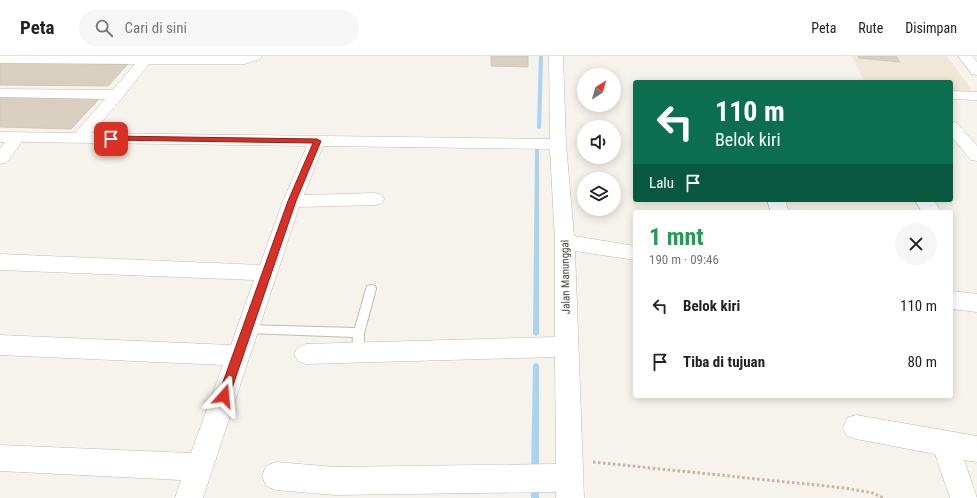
<!DOCTYPE html>
<html lang="id">
<head>
<meta charset="utf-8">
<style>
  :root { --surface:#fff; --page:#f6f6f6; --text:#222; --muted:#767676; --line:#e0e0e0 }
  body { margin:0; font-family:"Roboto Condensed",sans-serif; background:var(--page); color:var(--text); height:100vh; display:flex; flex-direction:column; font-size:15px; white-space:nowrap }
  * { box-sizing:border-box; margin:0 }
  p { font-size:13px; color:var(--muted) }
  .icon { flex:none; width:22px; height:22px; fill:none; stroke:currentColor; stroke-width:2; stroke-linecap:round; stroke-linejoin:round }
  .map { position:relative; flex:1; overflow:hidden }
  .details { position:absolute; left:633px; top:154px; width:320px; height:188px; display:flex; flex-direction:column; background:var(--surface); border-radius:4px; box-shadow:0 2px 10px #0003 }
  .details>* { flex:none }
  .top-card { position:absolute; left:633px; top:24px; width:320px; height:122px; border-radius:4px; box-shadow:0 2px 10px #0003; background:#0b6e4f; color:#fff; overflow:hidden }
  .needle { width:26px; rotate:37deg }
  .buttons { position:absolute; left:577px; top:12px; display:grid; gap:8px }
  .buttons a { display:grid; place-items:center; width:44px; height:44px; border-radius:50%; background:var(--surface); box-shadow:0 2px 10px #0003; font-size:20px }
  .pin { position:absolute; display:grid; place-items:center; width:34px; height:34px; color:#fff; margin:-17px; border-radius:8px; box-shadow:0 2px 6px #0006 }
  .me { position:absolute; width:44px; margin:-22px; rotate:18deg; stroke-linejoin:round; filter:drop-shadow(0 0 3px #0008) }
  .turn { display:flex; align-items:center; gap:14px; height:84px; padding:0 16px; font-size:18px }
  .turn .icon { width:52px; height:52px; stroke-width:2.5 }
  .turn b { display:block; font-size:28px; line-height:34px }
  .then { display:flex; align-items:center; height:38px; padding:0 16px; background:#0003; gap:8px; font-size:15px }
  .round { display:grid; place-items:center; flex:none; width:42px; height:42px; border-radius:21px; background:var(--page) }
  .head { display:flex; align-items:center; justify-content:space-between; height:68px; padding:0 16px }
  h1 { font-size:24px; font-weight:700; line-height:30px; color:#1e9e55 }
  ul { padding:0; list-style:none }
  li { display:flex; align-items:center; gap:12px; height:56px; padding:0 16px }
  li div { flex:1 }
  li b { display:block; font-size:15px }
  li em { font-style:normal }
  header { display:flex; align-items:center; gap:24px; box-sizing:border-box; height:56px; padding:0 20px; background:var(--surface); border-bottom:1px solid var(--line) }
  header strong { font-size:19px }
  nav { display:flex; gap:22px; margin-inline-start:auto; font-size:14px }
  .search { width:280px; height:36px; background:var(--page); display:flex; align-items:center; gap:10px; box-sizing:border-box; padding:0 14px; border-radius:22px; color:var(--muted); font-size:15px }
  .map>svg:first-child { display:block }
  .education { fill:#efe8d6 }
  .lines { fill:none; stroke-linecap:round; stroke-linejoin:round }
  .stream { fill:#a9d4f2; fill-rule:evenodd }
  .building { fill:#d8cfc1; stroke:#d3c7b4 }
  .lane-casing { stroke:#c2bbae; stroke-width:2 }
  .street-casing { stroke:#c2bbae; stroke-width:1 }
  .path { stroke:#c4b79f; stroke-width:3; stroke-dasharray:2.5 2.5; stroke-linecap:butt }
  .lane { fill:#fff; fill-rule:evenodd }
  .street { fill:#fff; fill-rule:evenodd }
  .route { fill:#d93025; stroke:#8d1f18 }
  .labels { text-anchor:middle; stroke-width:4; stroke-linejoin:round; paint-order:stroke }
  .street-label { font-size:11px; fill:#4b4439; stroke:#fff }
</style>
</head>
<body>
<header>
<strong>Peta</strong>
<div class="search"><svg class="icon" aria-label="search" viewBox="0 0 24 24"><circle cx="10" cy="10" r="6"/><path d="M15 15l6 6"/></svg>Cari di sini</div>
<nav><a>Peta</a><a>Rute</a><a>Disimpan</a></nav>
</header>
<div class="map">
<svg width="977" height="442" viewBox="0 0 977 442">
  <rect width="100%" height="100%" fill="#f6f3ec"/>
  <path class="education" d="M852,0H947L975,39L951,36V26H865Z"/>
  <g class="lines">
    <path class="stream" d="M539,0H543L541,72L539,73L537,72Z
      M535,91H539V277L538,279L536,280L534,279L533,277Z
      M536,307L538,308L539,310V416L538,419L535,420L532,419L531,416L533,310L534,308Z
      M535,425L538,426L539,429V442H531V429L532,426Z"/>
  </g>
  <path class="building" d="M491,0H528V11L491,10Z
    M858,0H896L900,6L859,2Z
    M0,6L128,8L108,30L0,29Z
    M0,41L100,42L71,73L0,71Z"/>
  <g class="lines">
    <g class="lane-casing">
      <path id="lane" d="M371,229L375,230L376,233L364,277V297L362,300L358,302L354,300L352,297L353,281L247,277L243,276L242,273L243,270L247,269L355,272L366,233L367,230Z"/>
    </g>
    <g class="street-casing">
      <path id="street" d="M0,0H262L260,3L245,8H149L122,42L92,77L550,83L549,0H563L566,88L574,180L635,190V204L575,195L584,442H556V436L335,439L276,434L266,430L262,420L266,410L276,406L335,411L556,408L555,301L306,308L298,305L294,298L298,291L306,288L555,281V186L550,93L323,90L304,139L375,137L382,139L384,143L382,147L375,149L299,151L203,442H175L181,424L0,415V389L191,397L223,309L0,299V279L231,289L254,224L0,214V198L260,209L283,145L307,90L22,86L6,107L0,108V92L5,86H0V76L75,77L105,43L0,41V33L113,34L135,8L0,7Z
        M958,0H972L977,6V19L972,18Z
        M951,35L977,36V44L951,43Z
        M951,65L957,67L977,90V105L971,104L951,80Z
        M767,144H785L789,156H771Z
        M915,144H934L941,156H922Z
        M951,235L977,238V256L951,253Z
        M856,359L977,380V406L964,404L977,442H950L935,398L856,383L847,380L843,371L847,362Z"/>
    </g>
    <path class="path" d="M593,406L845,432L873,437L883,442"/>
    <use href="#lane" class="lane"/>
    <use href="#street" class="street"/>
  </g>
  <path class="route" d="M111,80L317,83L321,85L296,145L228,344L224,345L220,344L218,340L288,145L313,87L108,84V81Z"/>
  <g class="labels">
    <g class="street-label">
      <text transform="translate(565 221) rotate(-91)" y="4">Jalan Manunggal</text>
    </g>
  </g>
</svg>
<div class="buttons">
<a><svg class="needle" viewBox="-14 -14 28 28"><path d="M0-13l5 13h-10z" fill="#e53935"/><path d="M0 13l5-13h-10z" fill="#767676"/></svg></a>
<a><svg class="icon" aria-label="sound" viewBox="0 0 24 24"><path d="M4 9h4l5-4v14l-5-4H4zM17 9q2 3 0 6"/></svg></a>
<a><svg class="icon" aria-label="layers" viewBox="0 0 24 24"><path d="M12 4l9 5-9 5-9-5zM3 14l9 5 9-5"/></svg></a>
</div>
<div class="pin" style="left:111px;top:83px;background:#d93025"><svg class="icon" aria-label="arrive" viewBox="0 0 24 24"><path d="M6 21V4h12l-3 4 3 4H6"/></svg></div>
<svg class="me" style="left:224px;top:340px" viewBox="-20 -20 40 40"><path d="M0-17L14 15 0 8-14 15z" fill="#d93025" stroke="#fff" stroke-width="4"/></svg>
<div class="top-card">
<div class="turn"><svg class="icon" aria-label="left" viewBox="0 0 24 24"><path d="M17 20v-9H6M10 6l-5 5 5 5"/></svg><div><b>110 m</b>Belok kiri</div></div>
<div class="then">Lalu<svg class="icon" aria-label="arrive" viewBox="0 0 24 24"><path d="M6 21V4h12l-3 4 3 4H6"/></svg></div>
</div>
<section class="details">
<div class="head"><div><h1>1 mnt</h1><p>190 m · 09:46</p></div><a class="round"><svg class="icon" aria-label="close" viewBox="0 0 24 24"><path d="M6 6l12 12M18 6L6 18"/></svg></a></div>
<ul>
<li><svg class="icon" aria-label="left" viewBox="0 0 24 24"><path d="M17 20v-9H6M10 6l-5 5 5 5"/></svg><div><b>Belok kiri</b></div><em>110 m</em></li>
<li><svg class="icon" aria-label="arrive" viewBox="0 0 24 24"><path d="M6 21V4h12l-3 4 3 4H6"/></svg><div><b>Tiba di tujuan</b></div><em>80 m</em></li>
</ul>
</section>
</div>
</body>
</html>
